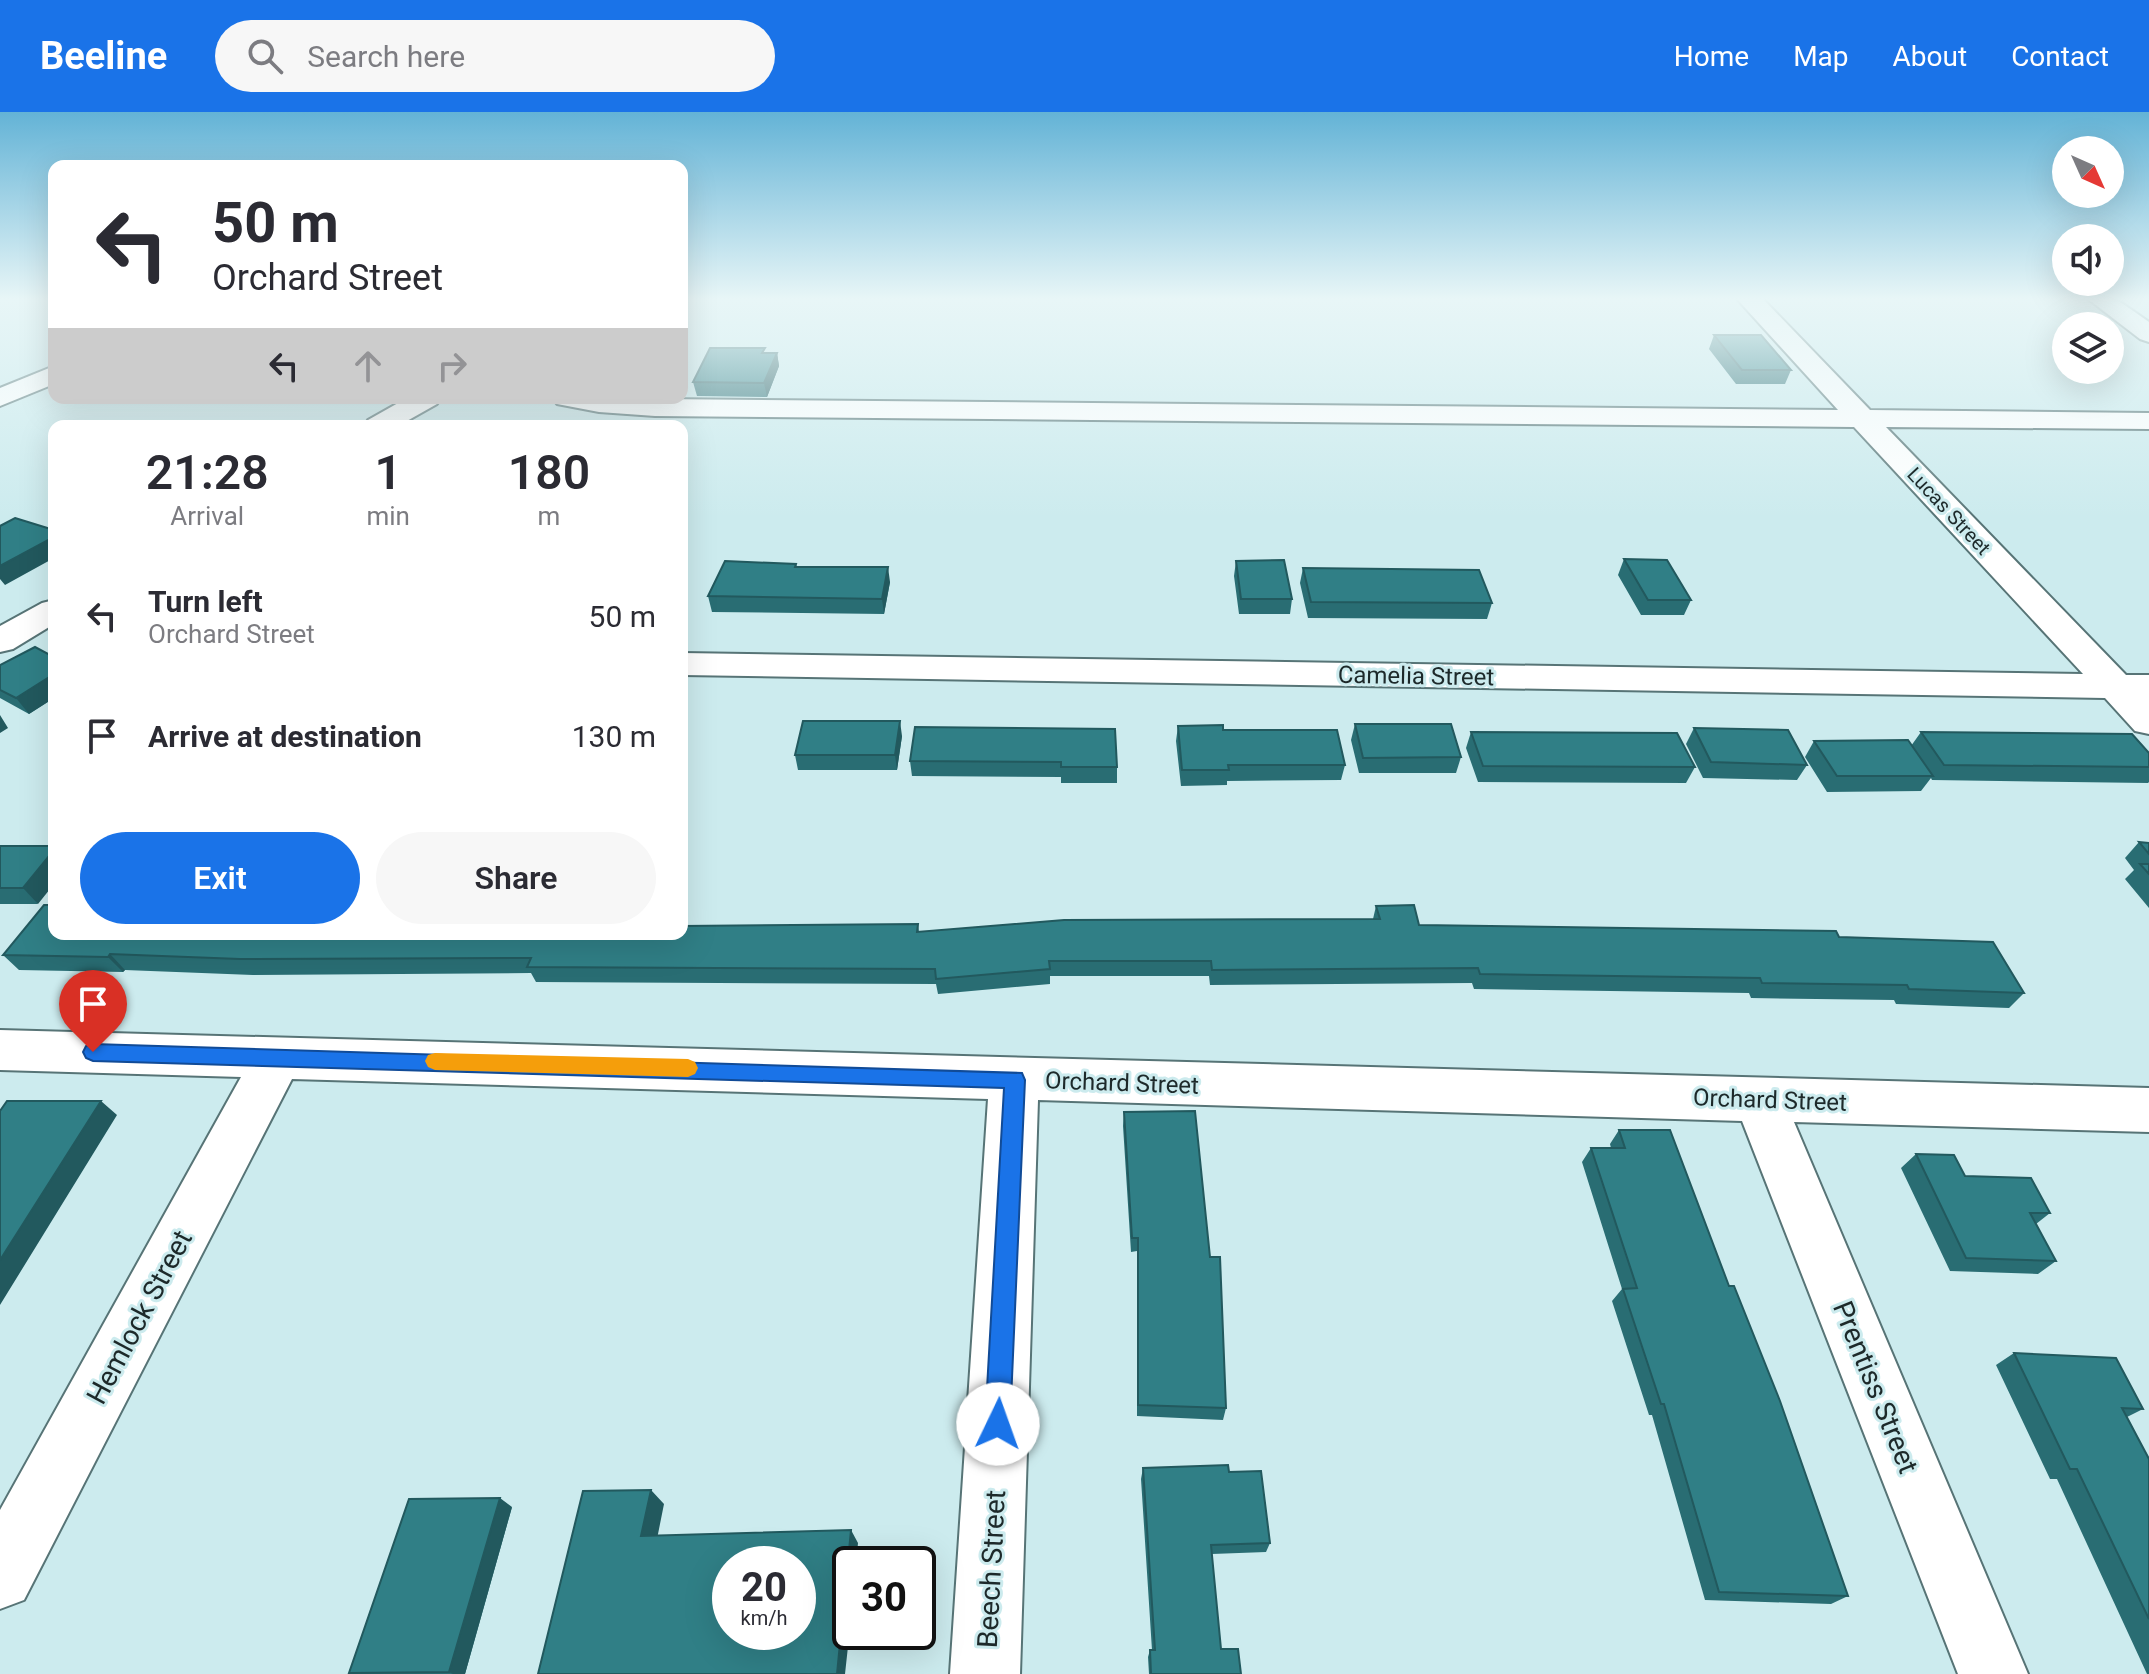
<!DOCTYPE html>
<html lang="en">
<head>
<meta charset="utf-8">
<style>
  :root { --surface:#fff; --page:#f7f7f7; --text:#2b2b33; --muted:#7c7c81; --accent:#1a73e8 }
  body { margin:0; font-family:Roboto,sans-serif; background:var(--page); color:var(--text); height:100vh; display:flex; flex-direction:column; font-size:30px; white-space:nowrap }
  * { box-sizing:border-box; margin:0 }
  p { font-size:26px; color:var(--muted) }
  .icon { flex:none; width:44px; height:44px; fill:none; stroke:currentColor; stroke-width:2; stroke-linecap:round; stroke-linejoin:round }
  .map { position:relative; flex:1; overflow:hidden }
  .drawer { position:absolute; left:48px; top:308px; width:640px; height:520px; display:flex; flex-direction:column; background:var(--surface); border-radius:16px; box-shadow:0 8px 32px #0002 }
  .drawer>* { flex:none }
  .top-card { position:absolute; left:48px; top:48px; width:640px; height:244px; border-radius:16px; box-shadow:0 8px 32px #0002; background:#fff; color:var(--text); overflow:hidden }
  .needle { width:52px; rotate:135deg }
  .tools { position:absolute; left:2052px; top:24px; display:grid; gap:16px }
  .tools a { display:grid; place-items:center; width:72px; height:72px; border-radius:50%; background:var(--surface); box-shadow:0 8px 32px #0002; font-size:40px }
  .speed { position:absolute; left:712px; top:1434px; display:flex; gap:16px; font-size:40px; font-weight:700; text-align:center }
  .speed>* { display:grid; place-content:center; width:104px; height:104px; border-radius:50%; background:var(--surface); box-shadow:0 8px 32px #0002; line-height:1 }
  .speed small { font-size:20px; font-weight:400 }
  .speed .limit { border:4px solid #111; border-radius:12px; background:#fff; color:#111 }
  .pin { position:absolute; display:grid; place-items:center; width:68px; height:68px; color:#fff; margin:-82px -34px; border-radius:50% 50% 50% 0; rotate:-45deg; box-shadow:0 0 8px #0007 }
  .pin .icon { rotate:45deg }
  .me { position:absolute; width:88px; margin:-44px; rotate:3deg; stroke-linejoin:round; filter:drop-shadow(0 0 6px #0008) }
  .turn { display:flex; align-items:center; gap:28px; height:168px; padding:0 32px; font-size:36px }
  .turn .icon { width:104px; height:104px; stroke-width:2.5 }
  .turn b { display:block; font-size:56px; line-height:68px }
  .lanes { display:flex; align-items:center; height:76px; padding:0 32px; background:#0003; justify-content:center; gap:40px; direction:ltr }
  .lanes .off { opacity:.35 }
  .eta { display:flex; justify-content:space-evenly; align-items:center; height:136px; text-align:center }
  .eta b { font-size:48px; font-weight:600; line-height:56px }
  .button { display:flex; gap:16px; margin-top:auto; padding:16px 32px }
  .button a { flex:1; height:92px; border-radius:48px; background:var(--accent); color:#fff; font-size:32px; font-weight:600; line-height:92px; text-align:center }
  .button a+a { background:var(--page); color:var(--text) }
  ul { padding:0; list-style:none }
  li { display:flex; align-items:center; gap:24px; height:120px; padding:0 32px }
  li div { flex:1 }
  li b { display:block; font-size:30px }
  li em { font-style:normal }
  header { display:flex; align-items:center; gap:48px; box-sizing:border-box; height:112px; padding:0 40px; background:var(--accent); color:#fff }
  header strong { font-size:38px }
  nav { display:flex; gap:44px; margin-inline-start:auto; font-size:28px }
  .search { width:560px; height:72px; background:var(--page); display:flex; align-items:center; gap:20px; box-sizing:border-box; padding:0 28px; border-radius:44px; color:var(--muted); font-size:30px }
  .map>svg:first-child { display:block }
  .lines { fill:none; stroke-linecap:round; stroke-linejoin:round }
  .minor-casing { stroke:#577476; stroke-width:4 }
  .major-casing { stroke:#577476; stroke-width:4 }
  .minor { fill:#fff; fill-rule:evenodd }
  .major { fill:#fff; fill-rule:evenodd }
  .wall { fill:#296d73 }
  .shaded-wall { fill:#22595e }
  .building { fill:#307f86; stroke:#22595e; stroke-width:2; fill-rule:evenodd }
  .route { fill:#1a73e8; stroke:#114b97; stroke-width:2 }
  .slow { fill:#f59e0b }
  .labels { text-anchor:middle; stroke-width:6; stroke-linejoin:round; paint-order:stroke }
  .far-street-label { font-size:20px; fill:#1d292a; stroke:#ccebee }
  .street-label { font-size:24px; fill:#1d292a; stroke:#ccebee }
  .near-street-label { font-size:28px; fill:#1d292a; stroke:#ccebee }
</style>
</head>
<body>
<header>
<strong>Beeline</strong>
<div class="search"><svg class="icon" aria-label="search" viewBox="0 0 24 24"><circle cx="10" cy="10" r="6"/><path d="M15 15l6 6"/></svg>Search here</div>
<nav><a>Home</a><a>Map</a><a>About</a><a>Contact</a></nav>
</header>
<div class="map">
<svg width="2149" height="1562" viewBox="0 0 2149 1562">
  <rect width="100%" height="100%" fill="#ccebee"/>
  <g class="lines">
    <g class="minor-casing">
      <path id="minor" d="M1737,187H1763L1870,298L2149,301V317L1886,315L2126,563H2149V622L2135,619L2105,586L682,563V541L2083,562L1854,315L655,304L599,300L557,292L553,286L1838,298Z
        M54,254V272L0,294V276Z
        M407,286H441L437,292L398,314H364L368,308Z
        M54,488V512L13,537L0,540V514L42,491Z
        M0,918L2149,976V1020L1794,1010L2028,1562H1958L1742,1009L1038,988L1020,1562H950L988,987L292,967L24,1488L0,1497V1398L241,965L0,958Z"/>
    </g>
    <g class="major-casing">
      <path id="major" d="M2088,187H2116L2149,210V230L2140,227Z"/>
    </g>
    <use href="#minor" class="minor"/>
    <use href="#major" class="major"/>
  </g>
  <path class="wall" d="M1714,223L1791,258L1785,272H1736L1709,237Z
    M766,241H777L779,254L767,285L697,284L693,270Z
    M1624,447L1691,488L1684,503H1641L1618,463Z
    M1236,449L1292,487L1290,502H1239L1234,464Z
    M796,452L797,455L890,470L884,502L712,500L708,484Z
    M1303,456L1492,491L1487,507L1308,506L1300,471Z
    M54,545V586L29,602L0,586V553Z
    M1355,612L1461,645L1456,661H1359L1351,628Z
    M1178,614L1223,618L1345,653L1341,668L1227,669V673L1181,674L1176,629Z
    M915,615L1117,655V671H1061V665L912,664L910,649Z
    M1694,616L1807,653L1797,668L1703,666L1686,632Z
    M1471,620L1695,655L1686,671L1478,670L1466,636Z
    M1921,620L2149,641V670L2148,671L1932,668L1931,666L1921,679L1827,680L1805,645L1814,629L1911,634Z
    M902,624L897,658H798L795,643Z
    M2139,730L2149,731V796L2125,767L2134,758L2125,746Z
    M0,734L38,792H0Z
    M1376,794L1419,813L1839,825L2024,881L2009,896L1896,892L1894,888L1751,886L1749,881L1474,877L1472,871L1210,873L1209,864H1050V872L938,882L936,872L536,870L531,861L253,863L125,858L123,860L19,858L3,843L54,822L918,812L919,820L1373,807Z
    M1124,1000L1226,1296L1223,1308L1137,1304V1139L1131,1140L1123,1014Z
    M1619,1018L1729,1174L1848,1484L1831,1492L1705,1488L1652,1303H1649L1612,1189L1622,1177L1582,1050L1591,1036H1611L1610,1032Z
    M1916,1042L2050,1101L2036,1112L2056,1149L2038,1162L1950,1159L1901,1056Z
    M2014,1241L2143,1297L2127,1305L2149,1347V1562H2147L2057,1367H2050L1996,1253Z
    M1143,1356L1229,1360L1270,1431L1266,1440L1212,1442L1221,1537L1241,1562H1149L1148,1545L1150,1538H1152L1141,1367Z
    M512,1395L465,1562H352L349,1561Z"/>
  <path class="shaded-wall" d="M777,241L779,254L767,285L764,271Z
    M54,425V446L5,473L0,467V454Z
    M888,455L890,470L884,502L882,487Z
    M54,562V586L29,602L16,586Z
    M0,603L8,616L0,621Z
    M900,609L902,624L897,658L895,643Z
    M54,738V772L38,792L23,776Z
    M110,842L125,858L123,860L108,845Z
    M101,989L117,1003L0,1193V1148Z
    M651,1378L664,1392L655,1437L641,1424Z
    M500,1386L512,1395L465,1562H453L449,1560Z
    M851,1418L858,1431L856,1452H850V1516L845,1562H837Z"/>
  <path class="building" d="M1714,223H1761L1791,258H1742Z
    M710,236H765L762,241H777L764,271L693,270Z
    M15,406L54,418V425L0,454V414Z
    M1624,447L1667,448L1691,488H1648Z
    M1284,448L1292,487H1241L1236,449Z
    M725,449L796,452L795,455H888L882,487L708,484Z
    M1303,456L1479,458L1492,491L1311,490Z
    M35,535L54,545V562L16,586L0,578V553Z
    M803,609H900L895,643H795Z
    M1355,612H1451L1461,645L1363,646Z
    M1223,613V618H1337L1345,653H1228L1229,658H1182L1178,614Z
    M915,615L1115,617L1117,655H1061V650L910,649Z
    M1694,616L1788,618L1807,653L1711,650Z
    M1471,620L1677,621L1695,655L1483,654Z
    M1921,620L2132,622L2149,641V655L1944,653Z
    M1908,628L1933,664H1837L1814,629Z
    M2139,730L2149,731V742Z
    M0,734H54V738L23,776H0Z
    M2140,752H2149V762Z
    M44,793H54V822H682V814L918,812L917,820L1064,808L1380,807L1376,794L1414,793L1419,813L1836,819L1839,825L1993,830L2024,881L1909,877L1907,873L1762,871L1760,866L1480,862L1478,856L1212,858L1211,849H1049L1050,857L936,867L935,857L527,855L531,846L240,847L110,842L108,845L3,843Z
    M7,989H101L0,1148V999Z
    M1195,999L1210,1145H1220L1226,1296L1138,1293V1126H1132L1124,1000Z
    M1619,1018H1670L1729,1174H1734L1780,1289L1848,1484L1719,1480L1664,1292H1661L1623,1177L1637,1176L1591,1036H1625Z
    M1916,1042L1954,1043L1965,1064L2031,1066L2050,1101H2030L2056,1149L1966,1146Z
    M2014,1241L2116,1246L2143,1297L2122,1296L2149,1347V1507L2077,1357H2070Z
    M1228,1353L1229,1360L1261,1359L1270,1431L1211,1433L1221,1537H1238L1241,1562H1151L1150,1538H1155L1143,1356Z
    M651,1378L641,1424L851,1418L837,1562H538L583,1379ZM730,1452H798V1520H730Z
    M500,1386L449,1560L349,1561L409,1387Z"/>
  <linearGradient id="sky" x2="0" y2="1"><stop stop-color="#63b3d6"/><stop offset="0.46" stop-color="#e8f6f7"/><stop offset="1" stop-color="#e8f6f7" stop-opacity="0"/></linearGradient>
  <rect width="2149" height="406" fill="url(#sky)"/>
  <path class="route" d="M93,932L1022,961L1025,968L1010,1312L1007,1321L998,1325L989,1321L985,1312L1004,976L93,949L86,946L83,940L86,934Z"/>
  <path class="slow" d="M435,941L688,947L695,950L698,956L695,962L688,965L435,958L428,955L425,949L428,943Z"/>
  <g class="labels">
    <g class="far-street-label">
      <text transform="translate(1949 399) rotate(47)" y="7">Lucas Street</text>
    </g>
    <g class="street-label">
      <text transform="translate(1416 564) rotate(1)" y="8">Camelia Street</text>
      <text transform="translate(1122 971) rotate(2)" y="8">Orchard Street</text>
      <text transform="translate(1770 988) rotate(2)" y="8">Orchard Street</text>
    </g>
    <g class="near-street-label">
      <text transform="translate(139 1205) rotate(-62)" y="10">Hemlock Street</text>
      <text transform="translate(1876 1275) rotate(68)" y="10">Prentiss Street</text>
      <text transform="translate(991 1457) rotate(-87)" y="10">Beech Street</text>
    </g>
  </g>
</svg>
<div class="tools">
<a><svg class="needle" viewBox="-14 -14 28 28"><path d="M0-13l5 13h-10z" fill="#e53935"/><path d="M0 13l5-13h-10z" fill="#7c7c81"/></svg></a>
<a><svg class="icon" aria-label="sound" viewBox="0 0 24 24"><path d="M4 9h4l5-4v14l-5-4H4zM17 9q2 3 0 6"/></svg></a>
<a><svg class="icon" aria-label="layers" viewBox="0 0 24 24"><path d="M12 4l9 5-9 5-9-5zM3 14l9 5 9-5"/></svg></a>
</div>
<div class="speed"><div>20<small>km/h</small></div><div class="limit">30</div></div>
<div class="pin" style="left:93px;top:940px;background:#d93025"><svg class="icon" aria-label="arrive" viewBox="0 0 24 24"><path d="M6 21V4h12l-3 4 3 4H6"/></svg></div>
<svg class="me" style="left:998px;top:1312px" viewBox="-20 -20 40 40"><circle r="19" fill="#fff"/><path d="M0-13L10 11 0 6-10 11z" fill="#1a73e8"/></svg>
<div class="top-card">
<div class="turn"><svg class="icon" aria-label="left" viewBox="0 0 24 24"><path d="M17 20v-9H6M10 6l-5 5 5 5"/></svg><div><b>50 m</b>Orchard Street</div></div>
<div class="lanes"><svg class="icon" aria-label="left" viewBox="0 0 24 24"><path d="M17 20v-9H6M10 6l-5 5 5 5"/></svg><svg class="icon off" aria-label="ahead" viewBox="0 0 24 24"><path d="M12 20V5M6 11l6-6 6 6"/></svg><svg class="icon off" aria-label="right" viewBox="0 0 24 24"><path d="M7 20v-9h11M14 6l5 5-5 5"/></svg></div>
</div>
<section class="drawer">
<div class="eta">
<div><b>21:28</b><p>Arrival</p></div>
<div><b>1</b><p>min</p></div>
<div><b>180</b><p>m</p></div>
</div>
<ul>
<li><svg class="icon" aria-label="left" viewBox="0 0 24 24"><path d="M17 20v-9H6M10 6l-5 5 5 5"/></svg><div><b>Turn left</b><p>Orchard Street</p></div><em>50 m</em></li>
<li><svg class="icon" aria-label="arrive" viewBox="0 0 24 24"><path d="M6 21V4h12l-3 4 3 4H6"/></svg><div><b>Arrive at destination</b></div><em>130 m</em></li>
</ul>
<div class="button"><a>Exit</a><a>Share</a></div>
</section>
</div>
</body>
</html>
